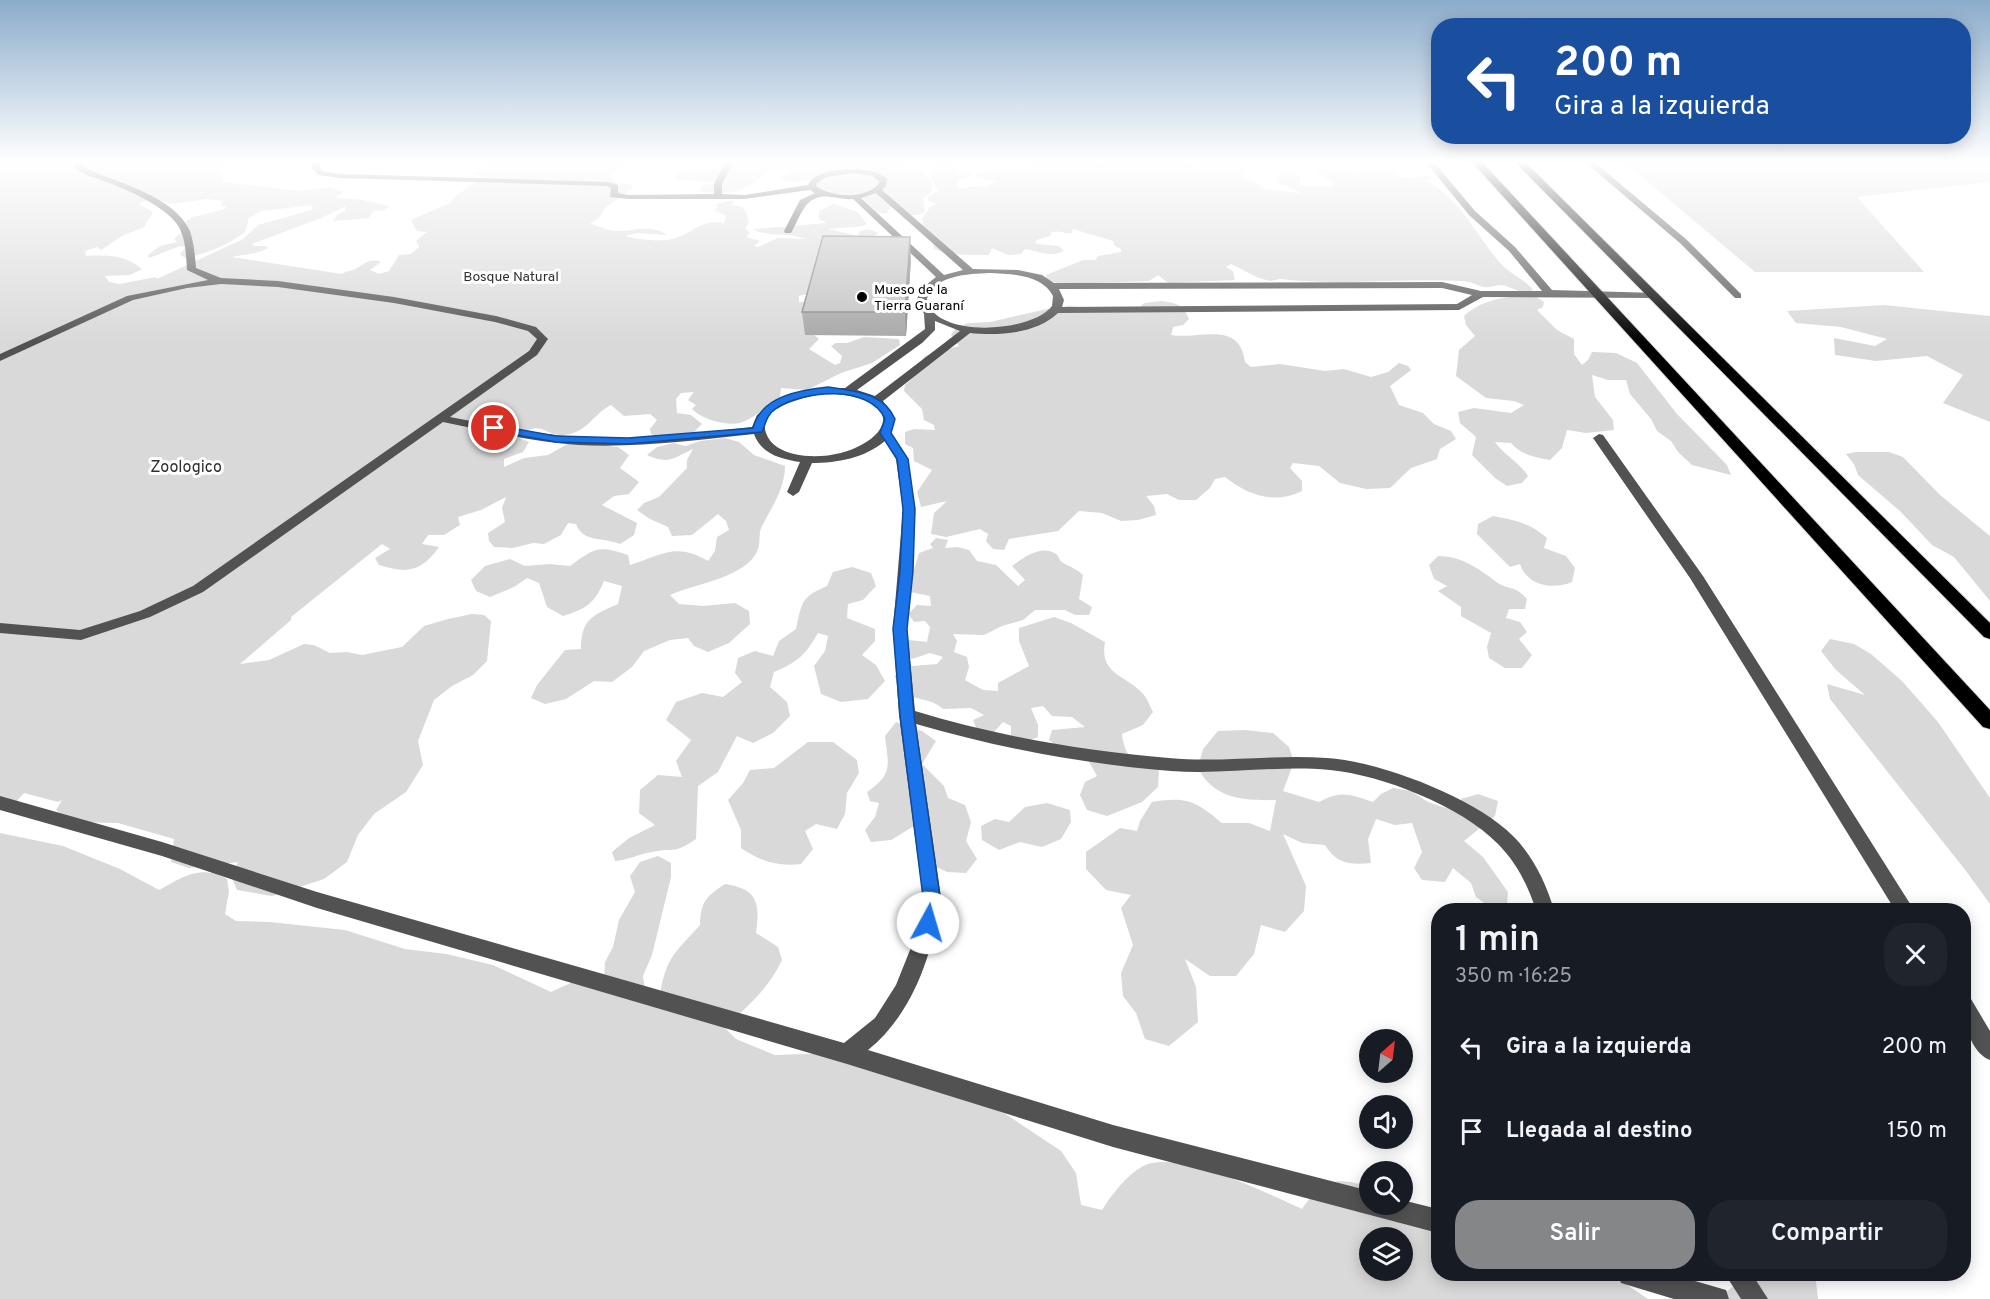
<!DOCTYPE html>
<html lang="es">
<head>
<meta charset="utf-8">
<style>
  :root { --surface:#171b24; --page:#20242c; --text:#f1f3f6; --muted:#9ea1a6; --accent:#858687 }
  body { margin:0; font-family:Overpass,sans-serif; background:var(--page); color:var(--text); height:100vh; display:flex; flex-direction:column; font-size:22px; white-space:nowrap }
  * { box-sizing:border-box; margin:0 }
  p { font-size:20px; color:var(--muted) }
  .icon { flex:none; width:33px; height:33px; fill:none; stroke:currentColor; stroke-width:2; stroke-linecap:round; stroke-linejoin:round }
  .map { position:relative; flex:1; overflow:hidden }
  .sheet { position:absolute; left:1431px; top:903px; width:540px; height:378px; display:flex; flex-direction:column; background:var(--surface); border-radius:24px; box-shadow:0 3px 15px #0003 }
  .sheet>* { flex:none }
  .banner { position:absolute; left:1431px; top:18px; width:540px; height:126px; border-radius:24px; box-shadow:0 3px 15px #0003; background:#1a4fa0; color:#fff; overflow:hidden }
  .needle { width:39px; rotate:28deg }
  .tools { position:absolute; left:1359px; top:1029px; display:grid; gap:12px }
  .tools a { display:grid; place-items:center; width:54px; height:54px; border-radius:50%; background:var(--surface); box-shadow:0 3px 15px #0003; font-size:30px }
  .pin { position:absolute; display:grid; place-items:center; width:51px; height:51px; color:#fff; margin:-26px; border:3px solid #fff; border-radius:50%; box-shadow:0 2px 6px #0007 }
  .me { position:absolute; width:66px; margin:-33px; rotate:6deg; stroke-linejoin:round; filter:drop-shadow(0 0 4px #0008) }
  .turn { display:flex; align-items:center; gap:21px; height:126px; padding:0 24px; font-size:27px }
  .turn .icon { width:78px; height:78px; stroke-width:2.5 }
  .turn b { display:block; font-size:42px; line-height:51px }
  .round { display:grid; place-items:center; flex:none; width:63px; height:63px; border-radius:24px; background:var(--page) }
  .summary { display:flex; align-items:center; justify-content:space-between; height:102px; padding:0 24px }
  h1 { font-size:36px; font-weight:600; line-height:45px }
  .button { display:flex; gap:12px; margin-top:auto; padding:12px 24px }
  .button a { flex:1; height:69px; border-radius:24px; background:var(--accent); color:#fff; font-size:24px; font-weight:600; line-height:69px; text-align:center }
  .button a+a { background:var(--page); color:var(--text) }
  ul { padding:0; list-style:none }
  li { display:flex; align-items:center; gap:18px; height:84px; padding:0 24px }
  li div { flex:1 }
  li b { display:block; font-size:22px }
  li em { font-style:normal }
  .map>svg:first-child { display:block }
  .green { fill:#d9d9d9; fill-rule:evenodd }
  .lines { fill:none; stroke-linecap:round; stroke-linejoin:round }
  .highway-casing { stroke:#dbdbdb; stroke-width:2 }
  .minor { fill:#525252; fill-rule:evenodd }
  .highway { fill:#000; fill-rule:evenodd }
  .wall { fill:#a7a7a7 }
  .shaded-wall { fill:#888 }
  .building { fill:#c2c2c2; stroke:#888; stroke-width:1.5 }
  .route { fill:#1a73e8; stroke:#114b97; stroke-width:1.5 }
  .poi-dot { fill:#000; stroke:#fff; stroke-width:2 }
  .labels { text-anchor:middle; stroke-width:6; stroke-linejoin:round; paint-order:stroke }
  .far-park-label { font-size:14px; fill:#303030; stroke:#fff }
  .far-poi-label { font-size:14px; fill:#000; stroke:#fff; text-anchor:start }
  .park-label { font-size:16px; fill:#303030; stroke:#fff }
</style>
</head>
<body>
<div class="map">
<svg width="1990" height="1299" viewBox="0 0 1990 1299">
  <rect width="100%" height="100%" fill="#fff"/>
  <path class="green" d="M0,161H227L217,169L222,175V182L301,191L328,187L344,192L337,196V198L363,200L389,206L385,210L373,211L369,218L333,221L338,214L345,211L346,206L321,218L252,244L254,246H266L268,248C255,255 245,254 232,257L342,274C346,271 352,271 357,268C365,263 370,258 381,262L370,270L379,274L389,271L399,255L411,254L419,247L416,241L427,232L417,231L411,220L450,203L457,195L484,176L474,174L497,161H635L625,163L610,175C616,186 621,183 632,184L633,188L605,208L599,218L590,223C596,226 607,230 614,231C631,232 651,223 667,235L637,233L625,236C639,240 658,242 672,239C693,234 702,218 724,223L726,216L714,210L718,208L716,204L734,200L732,205C746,206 746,211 749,223L745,228L750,233L746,237L760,241L754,246L758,247L778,238L805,239C788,232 770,237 753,230L755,229L827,223L819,219V211L834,204L858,212L867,224L863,226L828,229L858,236L860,231C867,229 873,229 879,234L869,238L807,294L799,296V302H805L812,333L819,339L809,349L835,365L840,363L842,356L831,346L836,343H847L864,337L899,339L900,345L872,363L841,373L807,390L781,388L780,398C772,404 749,421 740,423C726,426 701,419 692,409L696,405L688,400L694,392L681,393L676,399L677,413L691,415L702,424L694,432L657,437L651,434L650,429L657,420L650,414L624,416L611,405C595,413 588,430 570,434C544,440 544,416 517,437L529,442L523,452L504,459V467L524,458L548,455L571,442L618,447L629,455L620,468L639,482L629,494L614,496L602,505L637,523L634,535L620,544C603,537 583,543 576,524L568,523L561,535L544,544L533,543L513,548L494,547L489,541L488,533L505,522L502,508L506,497L481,510L458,517L460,525L444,535H428L422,544L439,547C421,572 407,574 379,565L375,558L390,549L382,544L291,617V620L240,664L269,660L304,644L314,645L330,653L347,652L362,655L402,647L424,626L448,619L472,614L484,615L491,621L487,661L473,675L452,686L434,700L418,741L423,765L406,792L374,814L358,835L347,862L324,879L272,896L237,890L232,878L238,862L189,868L171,862L174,839L118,823L73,822L56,810L62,800L58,802L24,793L15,803L0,809ZM152,198L172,204L207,199L223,201L220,206H226L225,209L193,217L185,222L182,232L174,239L177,242L160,246L148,255L149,258L180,246L186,247L180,254L185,258C206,254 228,245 245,232L249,218L262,211L313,205L311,210L258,225L243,239L157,279L156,277L119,284L109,282L105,276L130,275L142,269C126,255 106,255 86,256L85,251L97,247L101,250L122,236L144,227L153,212L139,204Z
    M690,161H900L920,171L932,182L931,193L923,198L925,212C913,219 902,214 891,207L886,214L877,212L859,195L842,197L809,190L810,185L825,177C810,178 793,186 780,178L794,169L767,170C750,192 727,196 699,191L704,185L724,182L677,180L675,176C686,166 703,171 717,169L720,166L717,163Z
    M932,161H955L954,172L972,173L968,177L958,181L957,188L988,186L996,181L975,177L976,174L1005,168L1030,167L1028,162L1036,161H1088L1101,165L1110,161C1130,162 1187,157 1200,170L1202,169L1198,163L1200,162L1237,161L1240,163L1236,166L1245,172L1241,177L1259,184L1262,188L1304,194L1277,182L1281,172L1296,173L1300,178V185L1307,187L1333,186L1334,182L1317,173L1319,170L1354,172L1377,170L1393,172L1405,178L1430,176L1432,178L1425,180C1458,196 1477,236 1500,263C1510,274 1526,280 1533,290C1522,296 1513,287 1502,285C1496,285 1491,288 1484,287C1476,285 1470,281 1462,281C1402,278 1340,286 1280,279L1270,281L1259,278L1231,264L1226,267L1233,271L1235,280L1168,283L1158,275L1149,281L1059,284L1047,279L1046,275L1083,260H1095L1098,256L1121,252V249L1115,246L1113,241L1073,229L1072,233C1064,234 1059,230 1052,232L1050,236L1036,240V244L1059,246L1064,251C1051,258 1038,251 1025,249L1021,254L1008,255L992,248L989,255C971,255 951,256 934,249L931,234L924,227L922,219L930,207L937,204L928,201V197L938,191L930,174L937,164Z
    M1623,161H1990V182L1857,197L1924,272H1755Z
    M1533,295L1544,302L1543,307L1537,310L1557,330L1574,339V354L1582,365L1588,360L1592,352L1616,353L1637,363L1677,414L1727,465L1731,475L1692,465L1678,452L1671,441L1657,431L1651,419L1630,394L1626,380H1608L1592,375L1595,397L1613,420L1614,430L1586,433L1567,430L1562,448L1550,460C1535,457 1521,455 1511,443L1495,442C1504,455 1519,462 1528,476L1522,483L1507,486L1495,478L1472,455L1476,437L1460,423L1458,412L1474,408L1511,413L1524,405L1514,401L1486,398L1456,376L1459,350L1475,336L1466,325L1464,316C1484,298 1507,297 1533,295Z
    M1161,301C1176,303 1183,304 1189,319L1183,325L1173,327L1171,335C1198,340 1240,319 1245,362L1251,367L1280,364L1325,371L1344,369L1371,377L1388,372L1399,363L1408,366L1411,370L1390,386L1399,405L1423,413L1434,424L1451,431L1456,439L1440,449L1437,459L1411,468L1390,488L1366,489L1340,483L1319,466L1293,463L1290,468L1302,481V491C1274,505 1248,495 1225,477L1215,479L1210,488L1196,500H1179L1167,494L1146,496L1154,506L1156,515L1138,520L1121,521L1102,513L1079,511L1058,531L1009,539L1004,550L993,549L986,541L988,534L980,529L946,537L931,534L934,513L947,501L921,507L917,492L932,470L914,461L913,448L905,444V432L914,429L935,430L934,425L924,420L922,409L904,391L905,385L923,369L920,363L925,356L959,346L951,335L956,328L968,323L990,322L1047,309L1069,306L1127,311L1139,308L1144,303Z
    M1884,305L1990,316V422L1943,403L1963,375L1927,356L1876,361L1835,355L1834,338L1875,346L1887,339L1841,327L1796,323L1787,311Z
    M725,438L739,442L754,455L785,466C785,488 772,507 762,526C758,533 761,541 758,549C749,577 694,584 670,595L679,604L703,606L735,603L749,611L750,624L729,643L708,652L694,646L688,638L670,640L644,651L632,667L612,682L594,681L566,699L545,704L531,698L537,685L565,650L581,649C581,619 593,615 618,604L622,586L604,581C595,603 586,609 563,616L547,607L539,583L527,578L514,587L490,597L476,591L471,580L485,566L510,559L525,566L550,564L570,566C595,548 598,545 628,555L630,565C662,555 676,542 708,561L715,551L717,537L729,530L726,521L718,514L692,535L672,536L668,527L650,519L637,510L644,503L659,497L687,468V460L693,449C673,458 669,465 647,455L657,447L674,443L685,446L700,441Z
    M1856,452H1889L1903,457L1940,495L1990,536V601L1954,557L1932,545L1901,512L1858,475L1854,464L1846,454Z
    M1493,516C1514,520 1531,523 1547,538L1544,548L1566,556L1575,568L1572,582C1553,590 1527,586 1520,564L1510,567L1477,534L1478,524Z
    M936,538L948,540L945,548L958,547L969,550L977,561L996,565L1018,586L1025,580L1012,566C1023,558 1041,544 1056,554C1059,556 1059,560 1062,562C1069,567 1076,568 1083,575L1079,599L1092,607L1089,615H1075L1065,610H1035L1023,620L1002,626L984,635L953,634L957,641L954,652L967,657L969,667L965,680L983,690L998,691V683L1029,666L1019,641V628L1054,617L1071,623L1105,642C1099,676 1127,674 1144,695C1148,700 1150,707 1153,712L1143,725L1122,734C1125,761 1136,761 1159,769L1158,787L1142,802L1107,816L1087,810L1080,795L1085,782L1097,776L1088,760L1064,751L1049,740L1052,730L1085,727L1072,717L1052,716L1043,706L1031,708L1038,725V737L1026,742L1011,736V726L1003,722L992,734L977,730L973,720L984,715L971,708L943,709C931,698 917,700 902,694L904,682L894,677L901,667L937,664L943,657L930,653L912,659L898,652L909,640L927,642L930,627L925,621L914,622L908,614L917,605L931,606L930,596L910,592V583L919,553L933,548L930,544Z
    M1438,556C1462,556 1479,569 1498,583C1503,587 1510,587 1516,590C1520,592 1524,596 1527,599L1525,609H1509L1506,618L1520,622L1527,632L1519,639L1532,655L1522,668H1505L1489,658L1487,647L1491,633L1461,616V607L1438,591L1447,586L1434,579L1429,565Z
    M852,567L871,573L876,586L863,600L848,604L847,618L875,629V641L862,655L876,665L885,681L868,699L841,702L821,694L814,666L825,651L828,636L818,633C805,656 797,662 774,672L770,687L787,702L790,716L773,733L753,743L737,736L718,772L698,786L696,839C673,855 675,847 652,852C639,854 628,860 615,861L612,852L629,838L655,825L639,813L640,790L658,775L682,777L676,761L691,740L666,720L676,702L702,693L723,697L742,682L735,673L738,658L755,651L773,656L779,641L796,629C802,602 801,597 827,586L833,572Z
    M1830,639L1854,644L1871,654L1902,681L1938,722L1990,798V904L1966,871L1830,699L1827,684L1865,695L1836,670L1821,651Z
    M896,722L922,731L936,741L922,764L944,786L948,798L965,805L971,822L966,841L977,859L966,873L947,872L930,864L914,826L891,840L871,842L865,830L875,817L879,803L870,801L867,792C894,774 888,764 885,736Z
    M1245,730L1273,733L1289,747L1294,762L1283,791L1319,802C1341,790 1350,794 1373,802L1381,794L1393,788L1411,791L1428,802L1461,813V799L1478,794L1498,801L1495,816L1464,841L1483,857L1508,892L1507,905L1491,908L1476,897L1471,883L1453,868L1445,882L1422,880L1414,868L1422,852L1412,823L1395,825L1376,819L1368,839L1371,863C1351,865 1336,864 1325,845L1302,843L1283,834L1306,886L1304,911L1285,932L1261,925L1254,954L1236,976H1210L1185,959L1196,987L1198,1022L1169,1046L1145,1039L1136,1013L1123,996L1121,973L1133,945L1121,908L1131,895L1106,890L1086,869V852L1120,828L1137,831L1140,821L1152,802C1186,796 1196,801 1222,823H1249L1270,831L1276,800C1244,801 1214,799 1198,768L1203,749L1218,731Z
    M808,742H833L857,760L859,773L847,793L845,814L837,829L816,824L805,831L813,849L801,864C777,867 760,861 741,848V830L728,800L743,783L750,770L774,768Z
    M1047,803L1070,810L1071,822L1061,839L1042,847L1020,842L999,850L982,840L981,826L995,819L1009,822L1025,807Z
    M0,833L63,846L120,869L159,890C183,877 200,864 227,879L229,891L225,914L236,921L270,922L345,930L405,949L446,954L493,965L551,992L577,980H604L605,962L613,947L619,920L635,892L630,876L640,862L658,856L671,863V877L652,955L643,976L646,995H660C666,957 675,953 700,925C701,902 705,897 725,884C758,889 760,903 756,933L778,947L782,960C768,989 748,1007 724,1027L736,1039L775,1055L836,1053L1004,1113L1061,1151L1076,1173L1081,1205L1102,1210C1112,1194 1126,1176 1143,1166C1177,1148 1269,1194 1302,1209C1322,1179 1336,1176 1369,1187L1370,1204H1402L1403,1199L1438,1220V1274H1604L1621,1281L1648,1299H0ZM1370,1238H1402V1270H1370Z
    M1759,1274H1809L1816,1282L1818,1299H1719L1720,1296L1737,1284Z"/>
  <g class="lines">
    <g class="highway-casing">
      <path id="highway" d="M1471,161H1481L1990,710V729L1983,727Z
        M1514,161H1524L1990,623V639L1984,637Z"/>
    </g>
    <path class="minor" d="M74,161H82L80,163L87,169C119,183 174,196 190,231C194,243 195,256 196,268L221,278L278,281L394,297L496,316L536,327L548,339L537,355L450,417C492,425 535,434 578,437C636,442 695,434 752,427L757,415L776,401L819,388H845L925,329L924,314L917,299L921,289L936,277L853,199C843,200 828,195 820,197C803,200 799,220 791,233H785L784,231L800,200L815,193L810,190L744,199H628L610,197L611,188L607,186L340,178L318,175L311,167L316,161H324L319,167L323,171L340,174L608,182L618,185V193L628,195L714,194V184L726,161H734L722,184V194L744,195L808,185C815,167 859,167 875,172C879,173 883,176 887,179L886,186L882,190L973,269L1018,270L1042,275L1054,283L1442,282L1481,291H1542L1509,251L1469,215L1425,161H1433L1475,211L1515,247L1552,290L1657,293L1659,295L1654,298L1483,297L1459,310L1058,313C1036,334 998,336 970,333L883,401L894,417L891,433L908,459L915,509L907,629L915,711C997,736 1083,751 1169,758C1221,763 1274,754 1327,758C1379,761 1476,798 1513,836C1533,856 1546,883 1554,910H1536C1528,886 1517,863 1498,844C1461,806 1382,775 1330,770C1277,765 1223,775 1171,771C1085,764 998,748 916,724L941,897C933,953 913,1014 868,1050L1113,1125L1370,1191V1204H1402V1200L1438,1209V1233L1113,1147L847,1064L317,908L162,856L0,810V796L162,842L317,892L844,1043L875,1018L896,985L912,945L923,897L899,715L893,629L903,509L896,459L885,441C865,458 837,463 812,463L799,492L793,496L787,492L800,462C781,459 761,454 754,434C696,440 638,448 579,445C533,442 488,431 443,422L203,592L150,617L81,640L0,633V623L80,630L140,611L193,586L529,351L537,339L528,331L495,322L394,303L278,287L221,284L187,288L133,300L0,361V354L127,296L208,280L187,270C186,256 186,242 180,229C170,208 128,190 107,182C96,178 82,175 74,166ZM855,173L873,176L880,182C868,200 832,198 816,186L817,183L826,177ZM876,193L963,270L944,275L861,198ZM989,273C1011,274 1042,274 1053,296L1052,306C1032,333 933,339 927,299C934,275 968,274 989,273ZM1442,288L1472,295L1457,304L1062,307L1064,300L1059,289ZM935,321L960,331L875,396L857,390L922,343L935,330ZM828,393C936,401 864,469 794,454C782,451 770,445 766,433C756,406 810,396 828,393Z
      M1584,161H1593L1687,240L1741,294V298H1735L1681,244Z
      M1599,434L1603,435L1703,576L1914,910H1895L1690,578L1593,438Z
      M1964,997L1971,999L1990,1031V1060C1969,1052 1962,1017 1964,997Z
      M1618,1274H1671L1726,1290L1729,1299H1674L1621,1283Z
      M1725,1274H1752L1768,1299H1741Z"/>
    <use href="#highway" class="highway"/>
  </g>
  <path class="wall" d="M911,259L906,336L805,335L802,312Z"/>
  <path class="shaded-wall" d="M910,237L911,259L906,336L905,312Z"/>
  <path class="building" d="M823,236L910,237L905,312H802Z"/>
  <linearGradient id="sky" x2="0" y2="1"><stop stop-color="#8baccb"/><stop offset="0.47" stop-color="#fff"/><stop offset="1" stop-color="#fff" stop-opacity="0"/></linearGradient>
  <rect width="1990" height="343" fill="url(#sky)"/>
  <path class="route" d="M828,387C854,391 883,392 895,419L891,433L908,459L915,509L913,571L907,629L914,715L940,897L935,928L928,931L922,928L920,923L923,897L900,715L893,629L900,571L903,509L897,459L880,433L885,419C870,384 802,390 775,409C766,416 766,423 762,432L628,444L556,442L494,431L489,428L494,425L556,436L628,438L753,428C761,396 800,390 828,387Z"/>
  <circle class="poi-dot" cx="862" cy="297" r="6"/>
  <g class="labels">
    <g class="far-park-label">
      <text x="511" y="281">Bosque Natural</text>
    </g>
    <g class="far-poi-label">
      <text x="874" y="294">Mueso de la<tspan x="874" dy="16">Tierra Guaraní</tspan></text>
    </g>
    <g class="park-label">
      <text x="186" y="472">Zoologico</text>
    </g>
  </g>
</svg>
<div class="tools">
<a><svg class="needle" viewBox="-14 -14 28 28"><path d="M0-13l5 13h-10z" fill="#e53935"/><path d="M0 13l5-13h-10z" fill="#9ea1a6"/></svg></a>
<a><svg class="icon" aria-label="sound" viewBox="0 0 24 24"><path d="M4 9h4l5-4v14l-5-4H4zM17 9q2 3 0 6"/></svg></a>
<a><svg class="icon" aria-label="search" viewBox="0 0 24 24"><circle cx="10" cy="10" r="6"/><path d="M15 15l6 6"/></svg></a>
<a><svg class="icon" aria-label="layers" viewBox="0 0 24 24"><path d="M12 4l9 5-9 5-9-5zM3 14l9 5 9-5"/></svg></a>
</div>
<div class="pin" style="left:494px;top:428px;background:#d93025"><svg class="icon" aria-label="arrive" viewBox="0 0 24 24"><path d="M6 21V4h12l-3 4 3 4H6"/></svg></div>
<svg class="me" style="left:928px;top:923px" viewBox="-20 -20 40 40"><circle r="19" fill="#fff"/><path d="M0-13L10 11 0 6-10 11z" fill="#1a73e8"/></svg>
<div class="banner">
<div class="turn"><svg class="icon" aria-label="left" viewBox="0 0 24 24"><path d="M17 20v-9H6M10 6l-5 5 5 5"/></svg><div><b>200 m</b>Gira a la izquierda</div></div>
</div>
<section class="sheet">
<div class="summary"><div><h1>1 min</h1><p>350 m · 16:25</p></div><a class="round"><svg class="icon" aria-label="close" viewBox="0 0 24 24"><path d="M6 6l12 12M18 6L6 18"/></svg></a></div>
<ul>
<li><svg class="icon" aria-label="left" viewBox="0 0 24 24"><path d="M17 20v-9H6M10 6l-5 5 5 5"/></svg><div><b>Gira a la izquierda</b></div><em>200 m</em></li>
<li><svg class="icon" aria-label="arrive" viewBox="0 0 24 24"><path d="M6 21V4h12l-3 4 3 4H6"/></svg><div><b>Llegada al destino</b></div><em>150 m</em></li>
</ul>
<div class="button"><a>Salir</a><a>Compartir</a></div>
</section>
</div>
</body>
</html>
